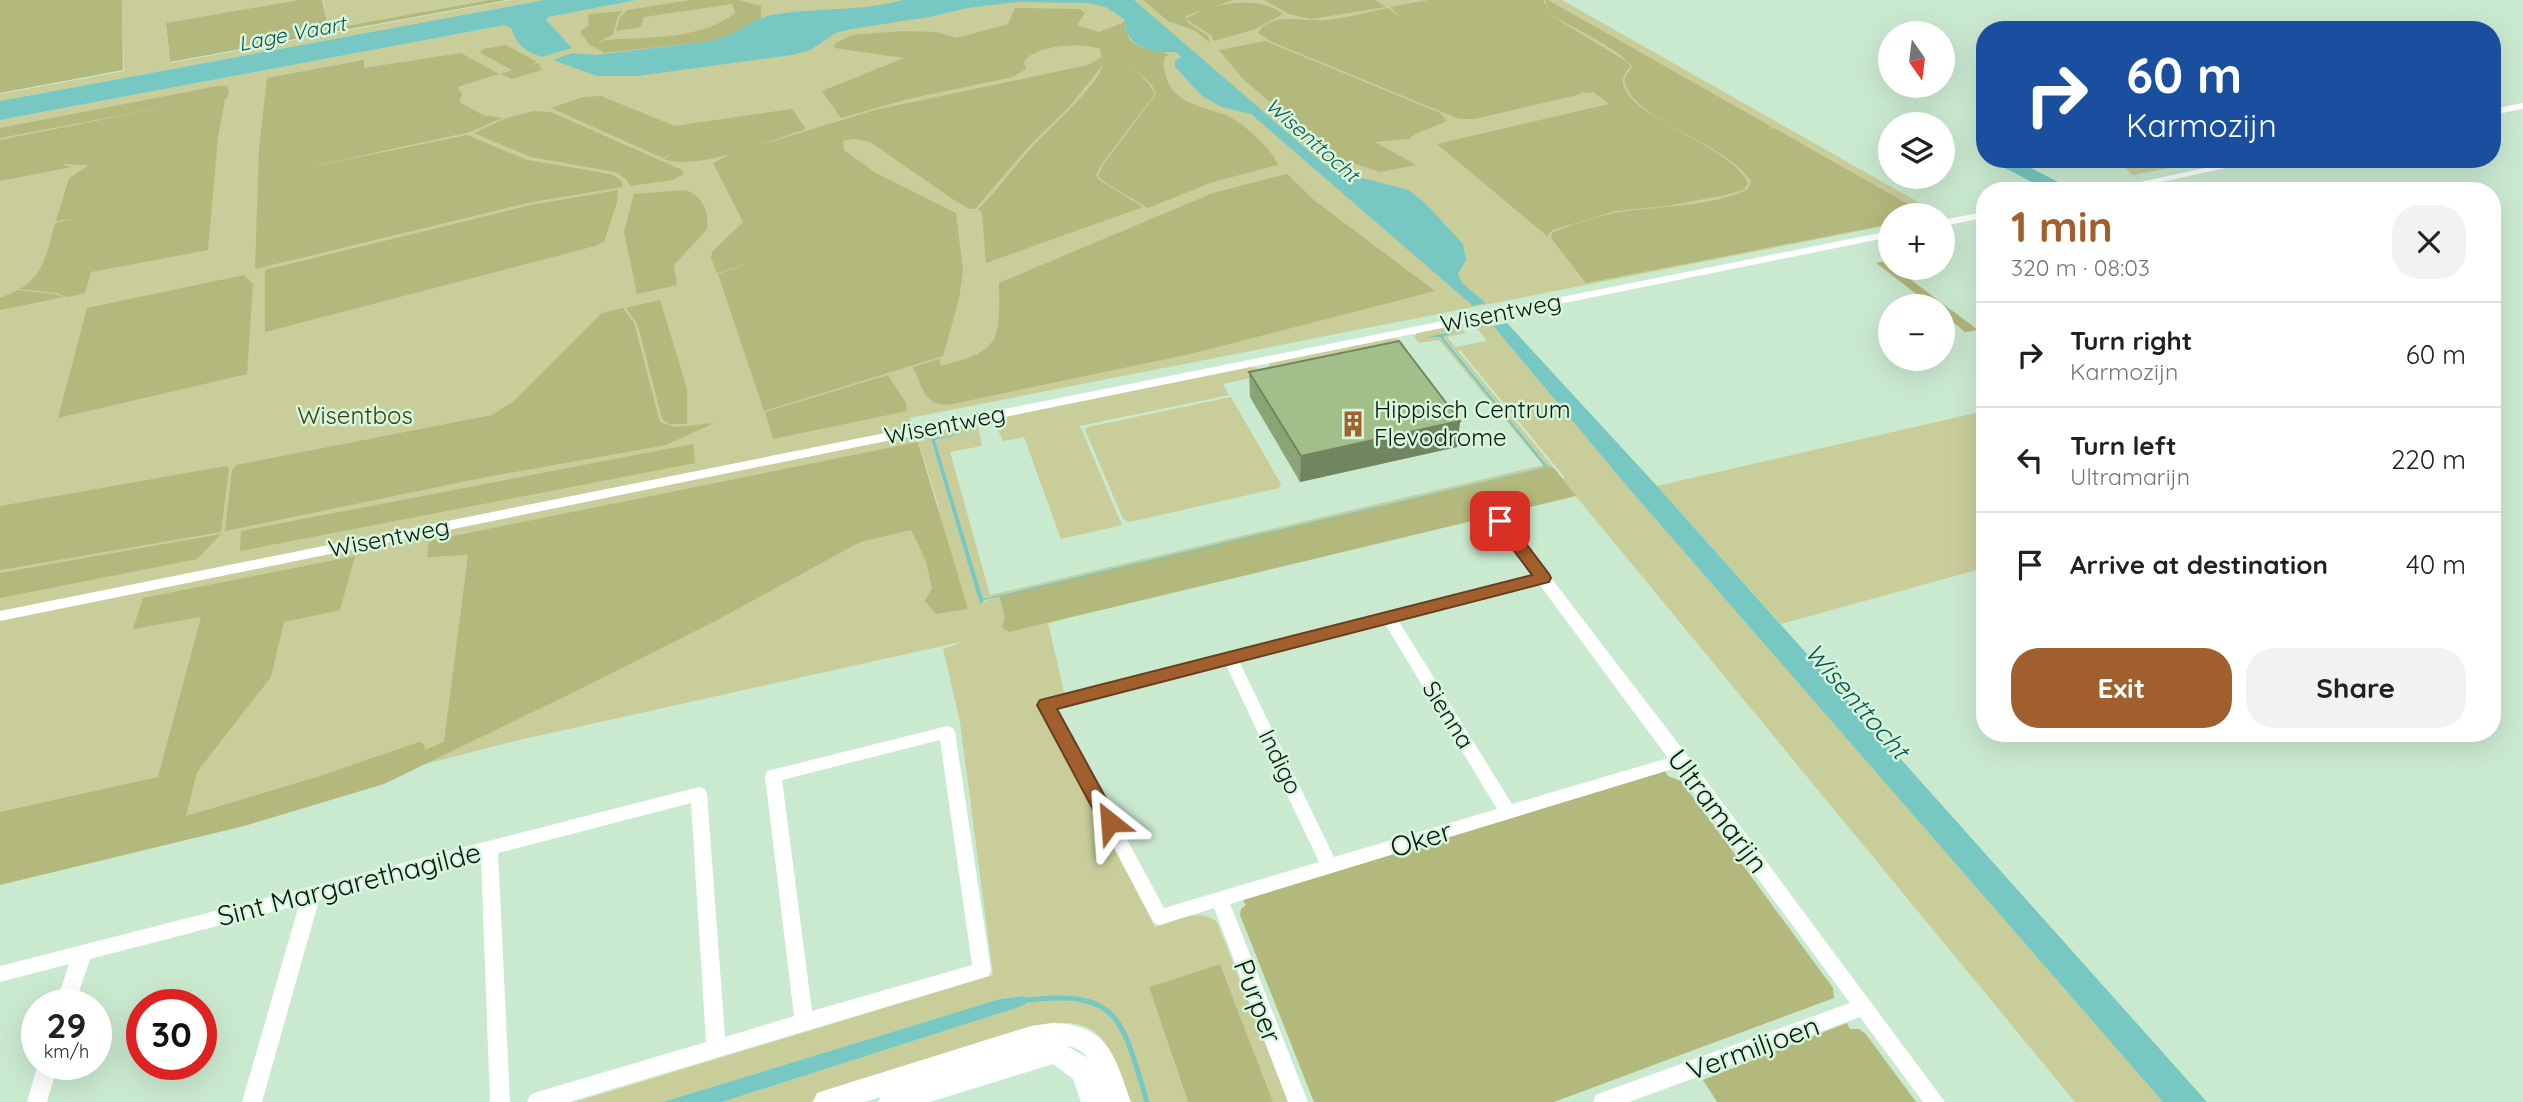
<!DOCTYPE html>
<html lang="en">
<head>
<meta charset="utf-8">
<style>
  :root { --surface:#fff; --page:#f2f2f2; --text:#202124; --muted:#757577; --line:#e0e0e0; --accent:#a25f2e }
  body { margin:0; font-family:Quicksand,sans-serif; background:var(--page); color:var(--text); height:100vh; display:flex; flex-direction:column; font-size:26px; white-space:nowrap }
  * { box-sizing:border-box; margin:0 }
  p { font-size:23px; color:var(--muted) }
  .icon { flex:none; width:38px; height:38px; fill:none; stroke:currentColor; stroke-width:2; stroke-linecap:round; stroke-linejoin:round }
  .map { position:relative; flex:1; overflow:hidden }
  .side { position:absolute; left:1976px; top:182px; width:525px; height:560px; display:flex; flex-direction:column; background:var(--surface); border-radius:28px; box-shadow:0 7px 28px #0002 }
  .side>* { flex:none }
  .hud { position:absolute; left:1976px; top:21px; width:525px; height:147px; border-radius:28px; box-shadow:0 7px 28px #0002; background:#1a4fa0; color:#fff; overflow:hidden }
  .needle { width:46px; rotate:166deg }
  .controls { position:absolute; left:1878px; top:21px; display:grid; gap:14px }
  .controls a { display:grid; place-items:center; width:77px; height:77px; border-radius:50%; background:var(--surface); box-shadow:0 7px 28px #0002; font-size:35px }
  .speed { position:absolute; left:21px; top:989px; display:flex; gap:14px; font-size:35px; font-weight:700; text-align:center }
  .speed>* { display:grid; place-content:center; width:91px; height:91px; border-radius:50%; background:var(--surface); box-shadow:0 7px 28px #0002; line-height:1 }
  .speed small { font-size:18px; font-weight:400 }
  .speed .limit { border:10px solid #d22; background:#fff; color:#111 }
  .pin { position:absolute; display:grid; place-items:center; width:60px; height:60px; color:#fff; margin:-30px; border-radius:14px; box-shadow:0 4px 10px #0006 }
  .me { position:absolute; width:77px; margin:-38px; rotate:332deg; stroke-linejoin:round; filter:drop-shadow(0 0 5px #0008) }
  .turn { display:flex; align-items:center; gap:24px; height:147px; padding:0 35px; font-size:32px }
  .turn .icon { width:91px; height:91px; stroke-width:2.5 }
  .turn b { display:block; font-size:49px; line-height:60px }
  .round { display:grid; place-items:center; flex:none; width:74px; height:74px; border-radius:28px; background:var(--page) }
  .summary { display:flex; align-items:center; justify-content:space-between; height:119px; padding:0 35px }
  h1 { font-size:42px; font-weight:700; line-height:52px; color:var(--accent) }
  .primary-button { display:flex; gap:14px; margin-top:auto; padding:14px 35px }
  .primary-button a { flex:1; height:80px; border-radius:28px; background:var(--accent); color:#fff; font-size:28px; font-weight:700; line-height:80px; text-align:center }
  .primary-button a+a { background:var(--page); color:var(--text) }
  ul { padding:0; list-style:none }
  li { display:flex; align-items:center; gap:21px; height:105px; padding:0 35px; border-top:2px solid var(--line) }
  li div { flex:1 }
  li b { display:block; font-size:26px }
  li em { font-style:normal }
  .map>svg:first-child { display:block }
  .green { fill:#c8cd9a }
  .forest { fill:#b3b87c }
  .water { fill:#77c8c2 }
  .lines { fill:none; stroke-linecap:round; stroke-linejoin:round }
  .stream { stroke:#77c8c2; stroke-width:5 }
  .minor { fill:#fff; fill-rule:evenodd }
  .tertiary { fill:#fff; fill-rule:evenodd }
  .wall { fill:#8ba476 }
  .shaded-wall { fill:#718660 }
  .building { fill:#a2bf89; stroke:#718660; stroke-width:2 }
  .route { fill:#a25f2e; stroke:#693e1e; stroke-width:2 }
  .labels { text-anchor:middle; stroke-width:5; stroke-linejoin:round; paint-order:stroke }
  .far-water-label { font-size:21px; font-style:italic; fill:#0c5450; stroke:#d7f7dd }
  .street-label { font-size:24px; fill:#0c170e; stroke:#d7f7dd }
  .poi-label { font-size:24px; fill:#0c170e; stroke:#d7f7dd; text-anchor:start }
  .park-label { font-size:24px; fill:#3c3e10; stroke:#d7f7dd }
  .water-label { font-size:26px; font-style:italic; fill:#0c5450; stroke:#d7f7dd }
  .near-street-label { font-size:28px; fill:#0c170e; stroke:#d7f7dd }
</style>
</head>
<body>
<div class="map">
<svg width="2523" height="1102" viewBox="0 0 2523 1102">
  <rect width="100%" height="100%" fill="#caead0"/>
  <path class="green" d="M122,0H302L166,26L170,63L512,0H544L0,101V94L124,71Z
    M323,0H488L329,29Z
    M637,0H1562L1939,214L1890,215V225L910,418L961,610L937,502L916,434L976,423L978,425L982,446L950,452L990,595L1543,465L1439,340L1419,343L1414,337L1417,333C1432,330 1455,319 1466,333L1447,337L1455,347L1487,341L1473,323L1487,319L1625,484L2163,1102H2075L1561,478H1565L1460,350L1458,351L1554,468L1548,467L1443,336L1459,330L1424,338L1440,337L1546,467L982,599L935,440L974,431L931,439L980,603L999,596L1010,632L1048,623L1065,696L1039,703L1155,927C1175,921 1199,907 1217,922L1288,1102H1273L1220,964L1149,987L1188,1102H1127C1110,1041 1101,1009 1028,1029V1033L809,1102H722L1013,1009L1022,996L1000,999L663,1102H575L993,975L960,722L943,649L965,641L519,740L0,873V120Z
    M2124,159H2218L2132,175L2122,164Z
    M1393,338L1400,340L1405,346L1272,374L1268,367L1271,363Z
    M1251,367L1259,369L1263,375L1223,384L1229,395L1080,426L1122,525L1061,539L1024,437L1003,441L994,422L995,419Z
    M1231,397L1281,484L1279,488L1130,522L1123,519L1085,430L1088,427Z
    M1984,411V568L1781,624L1657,486Z"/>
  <path class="forest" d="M0,0H122L123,70L0,93Z
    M300,0H322L329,29L489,0H507L170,62L166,23Z
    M691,0H738L761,6V18L735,34L712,41L604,53L589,44L580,32L589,25L588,15L591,14L623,11L618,16L613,34L596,44L606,40C647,37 702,40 735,13L732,4L644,17L641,27L616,31L620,17L627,10Z
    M1143,0H1233L1213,7C1235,1 1266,0 1283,14L1253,30L1213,41L1212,36L1186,19L1202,10L1186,16L1187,22L1208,36L1210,43L1196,31L1168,21Z
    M1264,0H1374L1386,7L1311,19L1289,14Z
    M1429,0H1543L1550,12L1545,0H1548L1772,127L1766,129L1774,128L1927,215H1890V224L1586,283L1551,238L1552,233C1573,224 1597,216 1620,212C1657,206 1714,207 1748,189L1751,181C1723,141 1643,125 1626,86C1622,79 1628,73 1632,67C1626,52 1563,22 1545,12L1626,61L1630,66C1628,70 1623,75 1623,80C1620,115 1733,146 1748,183L1743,190L1725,195L1667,206L1615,211L1553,230L1547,236L1437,144L1609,104L1593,92L1583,93L1582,90L1581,94L1573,96L1474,119H1459L1270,41L1258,33C1270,11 1306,22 1327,20C1347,18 1368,12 1388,8L1402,18L1390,7Z
    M1015,8L1080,9L1085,13L1077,25L1099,32L1125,22C1125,55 1156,46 1170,55L1166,56C1161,64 1164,68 1166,77C1176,110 1214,105 1238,122C1251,131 1273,151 1278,165L1213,182L1148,208C1136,200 1106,185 1098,176L1103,165L1156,94L1152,85L1128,63L1149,84L1155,94L1103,162L1096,175L1099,180L1143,207L986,263L982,213L978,209C999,189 1015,165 1035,144C1050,128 1099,84 1102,66L1069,107L1031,144L975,209H970L957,202L870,142L854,139L843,141L844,150L876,173L956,213L963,271L959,299L943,356L764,411L718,274L751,263L717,273L711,258L712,252L743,222L713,163L731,154L875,110L1088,65L1102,57L1100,49C1083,42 1033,45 1024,62L1026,69L1013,77L908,99L841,118L822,91L904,58L835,48L834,44L852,35L903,31L936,32L957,38L1008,24Z
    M1265,41L1440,113L1447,121L1415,134L1409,139L1375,142L1416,165L1380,172L1334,157L1243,79L1219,50Z
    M506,45L537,62L527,66L538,63L542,70L512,79L501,74L512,70L480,53L483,49Z
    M461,53L499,74L457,87L462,94L459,102L483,115L502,118L470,132L291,171L467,135L527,160L610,174L621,180L623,187L532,202L255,269L259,149L267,78L364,60V68Z
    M218,86H227L229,93L226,99H222L225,100L218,137L208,250L91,272L85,293L67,297L56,293L20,289C45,274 48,249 55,223L77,218L56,221L69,178L89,165L60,164L72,167L0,181V140L181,104L0,138V128Z
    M601,96L675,126L792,109L806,129C771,140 697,172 664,159L674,153L663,158L551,108L583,97Z
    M534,111L551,112L682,170L684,174L673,180L630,186L626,179L615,172L531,157L474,133L506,118Z
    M1287,174L1315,201L1435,291L1190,354L952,404C924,408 923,388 913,367L939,359L941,366C1000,351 1000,343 999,283L1213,193Z
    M618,190L617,202L604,242L595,246L265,332V270L531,205Z
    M683,190C701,192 710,212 707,229L674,265L677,285L637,294L624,232L634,194Z
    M1885,261L1890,268H1895L1978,330L1965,332L1943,314L1942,306H1932L1876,263Z
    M244,275L253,284L247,374L58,418L87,308Z
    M18,290L54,294L64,297L0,310V298Z
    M660,300L687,389V424H669L662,419L640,333L636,322L626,308Z
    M623,308L634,323L660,422L676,427L714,423L666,445L481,478L225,531L232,470L236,465L492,415L514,401L602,313Z
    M888,375L906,403L907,411L773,439L765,412Z
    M918,442L968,609L936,614L925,601L932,588L926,561L911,530L860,542L719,619L576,691L384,784L244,826L0,885V812L158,777L201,617L133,629L143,598L355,556L340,610L284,622L271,677L197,772L186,816L317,777L419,742L424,744L425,750L444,742L468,555L427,557L429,541Z
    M693,444L695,463L240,551L241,531Z
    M226,466L229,468L221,532L0,570V506Z
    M1548,467L1554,468L1576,496L1010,632L1002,628L1005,617L999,596Z
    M221,534L197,559L0,598V573Z
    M1665,771L1668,776L1681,781L1833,988L1834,998L1554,1102H1314L1240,915L1241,909L1246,905L1243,900Z
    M1220,964L1273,1102H1188L1149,987Z
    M1847,1023L1850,1029H1859L1865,1033L1916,1102H1717L1703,1080Z"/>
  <path class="water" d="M544,0H637L548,17L546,20L572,48L542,57C526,51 516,46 512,29L505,25L0,120V101Z
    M903,0H1134L1324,164L1346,174L1409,190L1426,204L1463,244L1466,260L1458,274L1462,283L1486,303L1473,306L1251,114L1222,107L1202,96L1175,67V61L1181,57L1176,52H1155L1137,45L1127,34L1124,19L1106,7L1087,3L1017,2L967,8L929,17L851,29L836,33L810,50L792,55L637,76H597L553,60L572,53L596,55L712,41C735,36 750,19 772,15C815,7 860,12 903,0Z
    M1988,159H2014L2058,182L2039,186Z
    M1507,323L1657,486L2207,1102H2163L1625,484L1493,326Z
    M1459,330L1443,337L1548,467L985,600L980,604L931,439L974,431L935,440L983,599L1545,467L1440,337L1423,338Z
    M1023,996L1026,1004L1013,1009L722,1102H663L1000,999Z"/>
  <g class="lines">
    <path class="stream" d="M1019,1001C1119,988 1121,1015 1147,1102"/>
    <path class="minor" d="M2523,103V109L2492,115V109Z
      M2247,159H2268L2119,191H2098Z
      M1984,212V218L1942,226V220Z
      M1890,231V237L0,621V611Z
      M1500,517L1505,518L1687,755L1945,1102H1923L1860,1017L1629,1102H1593L1596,1095L1603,1092L1850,1003L1676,768L1230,904L1308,1102H1288L1214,908L1160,925L1154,923L1038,705L1040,701L1046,699L1533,576L1493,521ZM1539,584L1668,758L1512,804L1398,620ZM1385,624L1497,809L1334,857L1239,661ZM1226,665L1319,862L1164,908L1056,708Z
      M947,726L953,728L955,732L991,970L989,976L569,1102H527L530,1095L537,1092L706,1042L691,803L498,853L510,1102H490L481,857L319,900L262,1102H242L299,905L90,959L75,1004H56L69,964L0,982V966L699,787L705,789L707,794L725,1037L794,1016L765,776L767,771ZM940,740L972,965L812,1011L782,780Z
      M38,1064H58L47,1102H27Z"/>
    <path class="tertiary" d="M1052,1023C1108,1024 1115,1056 1131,1102H1081L1073,1079L1053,1064L930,1102H878L881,1097L864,1102H813L817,1093L826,1090L1031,1026ZM1067,1046C1076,1047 1082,1051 1088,1058Z"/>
  </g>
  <path class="wall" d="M1249,372L1460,421L1457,447L1300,482L1250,397Z"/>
  <path class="shaded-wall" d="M1460,421L1457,447L1300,482L1301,456Z"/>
  <path class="building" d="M1399,341L1460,421L1301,456L1249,372Z"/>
  <path class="route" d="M1500,516L1506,517L1549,574L1551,578L1549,582L1057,709L1119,822L1116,828L1110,830L1103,828L1037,705L1040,700L1532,575L1492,521Z"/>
  <defs>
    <g id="building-bare" transform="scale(2.1)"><path d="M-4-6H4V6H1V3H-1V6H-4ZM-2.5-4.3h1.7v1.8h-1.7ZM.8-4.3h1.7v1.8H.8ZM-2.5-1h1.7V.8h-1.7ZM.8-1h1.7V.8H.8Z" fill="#a25f2e" stroke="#d7f7dd" stroke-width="2.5" paint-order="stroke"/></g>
  </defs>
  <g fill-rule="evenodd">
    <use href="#building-bare" x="1353" y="424"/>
  </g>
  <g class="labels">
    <g class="far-water-label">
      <text transform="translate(292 34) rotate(-11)" y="7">Lage Vaart</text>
      <text transform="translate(1312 140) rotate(41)" y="7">Wisenttocht</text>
    </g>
    <g class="street-label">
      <text transform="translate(1501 313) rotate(-11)" y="8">Wisentweg</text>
      <text transform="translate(945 425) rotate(-11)" y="8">Wisentweg</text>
      <text transform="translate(389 538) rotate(-11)" y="8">Wisentweg</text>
      <text transform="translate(1448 715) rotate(58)" y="8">Sienna</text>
      <text transform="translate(1280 762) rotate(64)" y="8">Indigo</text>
    </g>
    <g class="poi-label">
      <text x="1374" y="418">Hippisch Centrum<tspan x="1374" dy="28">Flevodrome</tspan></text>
    </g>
    <g class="park-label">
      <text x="355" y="424">Wisentbos</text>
    </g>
    <g class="water-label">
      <text transform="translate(1857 701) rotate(49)" y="9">Wisenttocht</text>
    </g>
    <g class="near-street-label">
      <text transform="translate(1718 811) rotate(53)" y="10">Ultramarijn</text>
      <text transform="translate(1421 839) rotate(-17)" y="10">Oker</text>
      <text transform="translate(349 884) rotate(-14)" y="10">Sint Margarethagilde</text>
      <text transform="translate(1258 1001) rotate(69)" y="10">Purper</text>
      <text transform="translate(1753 1048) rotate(-20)" y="10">Vermiljoen</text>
    </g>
  </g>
</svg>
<div class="controls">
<a><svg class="needle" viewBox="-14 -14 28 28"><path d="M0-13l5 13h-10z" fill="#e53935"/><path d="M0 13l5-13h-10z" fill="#757577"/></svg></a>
<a><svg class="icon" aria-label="layers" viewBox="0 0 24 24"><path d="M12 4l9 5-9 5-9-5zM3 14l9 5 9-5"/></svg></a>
<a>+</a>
<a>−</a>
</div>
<div class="speed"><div>29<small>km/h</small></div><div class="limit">30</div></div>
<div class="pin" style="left:1500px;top:521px;background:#d93025"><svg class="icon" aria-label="arrive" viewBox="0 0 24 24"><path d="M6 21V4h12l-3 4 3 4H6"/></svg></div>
<svg class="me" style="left:1110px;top:822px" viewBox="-20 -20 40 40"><path d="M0-17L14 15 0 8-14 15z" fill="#a25f2e" stroke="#fff" stroke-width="4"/></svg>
<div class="hud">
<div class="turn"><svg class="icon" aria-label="right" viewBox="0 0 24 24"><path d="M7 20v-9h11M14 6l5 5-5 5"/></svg><div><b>60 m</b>Karmozijn</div></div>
</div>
<section class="side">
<div class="summary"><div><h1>1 min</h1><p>320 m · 08:03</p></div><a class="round"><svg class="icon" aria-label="close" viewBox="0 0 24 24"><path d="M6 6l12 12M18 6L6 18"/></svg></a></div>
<ul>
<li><svg class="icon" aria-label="right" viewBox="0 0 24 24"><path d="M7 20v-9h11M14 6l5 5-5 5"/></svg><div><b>Turn right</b><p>Karmozijn</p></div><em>60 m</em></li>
<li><svg class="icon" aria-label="left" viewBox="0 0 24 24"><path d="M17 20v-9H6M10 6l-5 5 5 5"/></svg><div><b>Turn left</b><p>Ultramarijn</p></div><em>220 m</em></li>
<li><svg class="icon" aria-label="arrive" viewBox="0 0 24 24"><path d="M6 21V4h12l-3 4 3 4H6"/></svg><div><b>Arrive at destination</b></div><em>40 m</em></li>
</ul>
<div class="primary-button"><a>Exit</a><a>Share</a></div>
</section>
</div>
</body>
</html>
